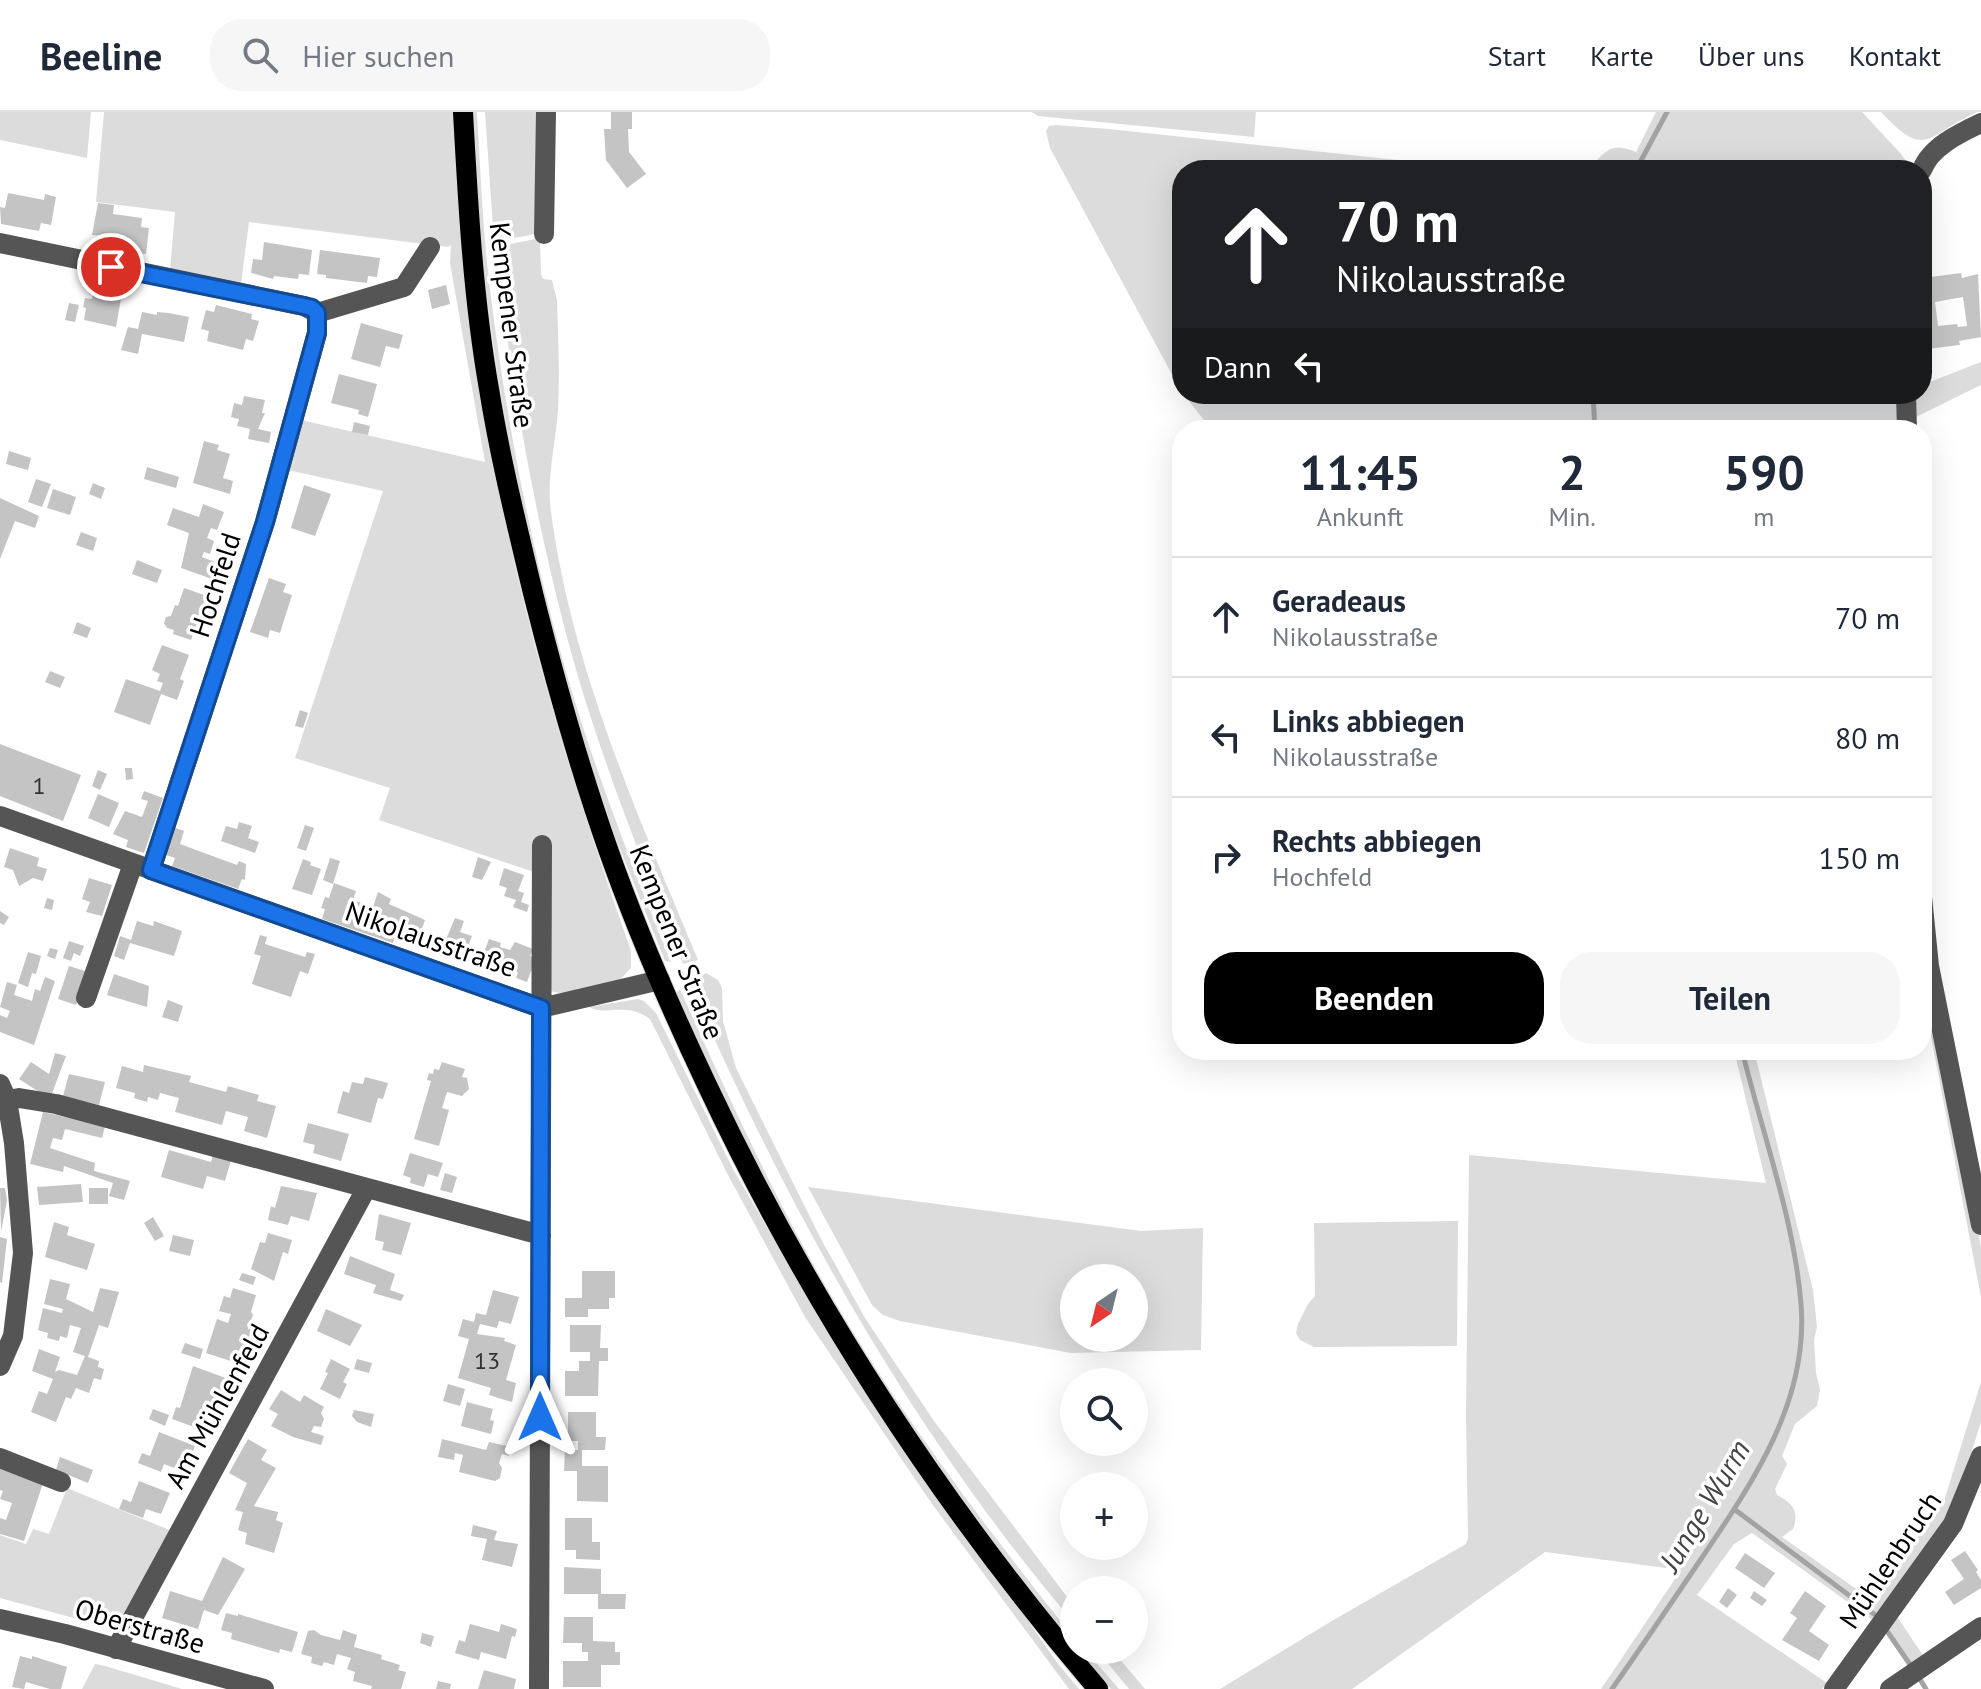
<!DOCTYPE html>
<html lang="de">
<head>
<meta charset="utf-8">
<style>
  :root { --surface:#fff; --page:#f6f6f7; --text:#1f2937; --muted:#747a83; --line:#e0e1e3; --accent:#000 }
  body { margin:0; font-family:"PT Sans",sans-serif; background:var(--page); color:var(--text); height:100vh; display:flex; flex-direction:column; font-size:30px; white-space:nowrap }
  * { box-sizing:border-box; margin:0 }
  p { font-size:26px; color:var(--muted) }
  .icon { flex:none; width:44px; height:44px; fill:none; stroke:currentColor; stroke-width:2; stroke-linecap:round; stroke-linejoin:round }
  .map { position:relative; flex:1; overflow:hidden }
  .drawer { position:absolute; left:1172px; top:308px; width:760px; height:640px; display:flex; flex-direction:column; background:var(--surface); border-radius:32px; box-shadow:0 8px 32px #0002 }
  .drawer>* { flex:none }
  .hud { position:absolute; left:1172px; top:48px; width:760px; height:244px; border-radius:32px; box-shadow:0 8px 32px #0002; background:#202124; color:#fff; overflow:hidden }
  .needle { width:52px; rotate:215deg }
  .buttons { position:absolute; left:1060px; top:1152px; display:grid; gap:16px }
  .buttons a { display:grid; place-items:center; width:88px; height:88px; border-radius:50%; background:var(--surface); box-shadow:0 8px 32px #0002; font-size:40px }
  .pin { position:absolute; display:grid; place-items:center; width:68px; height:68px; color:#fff; margin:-34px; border:4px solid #fff; border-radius:50%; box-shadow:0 2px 8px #0007 }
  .me { position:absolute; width:88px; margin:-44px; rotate:0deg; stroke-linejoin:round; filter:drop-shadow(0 0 6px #0008) }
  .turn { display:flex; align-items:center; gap:28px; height:168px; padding:0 32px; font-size:36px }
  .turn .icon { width:104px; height:104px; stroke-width:2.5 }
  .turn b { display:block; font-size:56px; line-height:68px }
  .then { display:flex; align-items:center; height:76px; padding:0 32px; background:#0003; gap:16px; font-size:30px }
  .eta { display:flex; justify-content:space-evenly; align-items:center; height:136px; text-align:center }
  .eta b { font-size:48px; font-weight:700; line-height:56px }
  .cta { display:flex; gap:16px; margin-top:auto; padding:16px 32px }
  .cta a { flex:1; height:92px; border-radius:32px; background:var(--accent); color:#fff; font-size:32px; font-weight:700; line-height:92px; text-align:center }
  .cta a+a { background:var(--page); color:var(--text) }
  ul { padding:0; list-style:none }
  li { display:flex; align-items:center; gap:24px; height:120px; padding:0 32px; border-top:2px solid var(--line) }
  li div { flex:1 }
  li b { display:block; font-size:30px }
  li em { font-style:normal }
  header { display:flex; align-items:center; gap:48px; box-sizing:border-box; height:112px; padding:0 40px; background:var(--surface); border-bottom:2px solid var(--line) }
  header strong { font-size:38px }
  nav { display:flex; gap:44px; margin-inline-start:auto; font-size:28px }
  .search { width:560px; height:72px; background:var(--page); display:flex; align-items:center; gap:20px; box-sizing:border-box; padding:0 28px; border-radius:32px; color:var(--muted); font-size:30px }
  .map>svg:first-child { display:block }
  .green { fill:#dcdcdc; fill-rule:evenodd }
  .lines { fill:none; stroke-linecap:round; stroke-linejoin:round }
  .stream { stroke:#a3a3a3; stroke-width:5 }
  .building { fill:#c4c4c4; fill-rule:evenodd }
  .major-casing { stroke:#dbdbdb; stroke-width:22 }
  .minor { stroke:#555; stroke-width:20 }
  .major { stroke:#000; stroke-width:20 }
  .route-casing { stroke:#114b97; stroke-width:20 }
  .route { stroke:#1a73e8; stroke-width:14 }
  .labels { text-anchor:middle; stroke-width:7; stroke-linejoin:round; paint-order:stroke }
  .number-label { font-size:24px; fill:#313131 }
  .street-label { font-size:28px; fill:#000; stroke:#fff }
  .water-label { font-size:30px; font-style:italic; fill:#444; stroke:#fff }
</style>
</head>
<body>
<header>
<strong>Beeline</strong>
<div class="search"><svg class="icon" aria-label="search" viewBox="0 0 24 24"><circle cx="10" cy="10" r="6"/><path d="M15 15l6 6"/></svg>Hier suchen</div>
<nav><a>Start</a><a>Karte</a><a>Über uns</a><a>Kontakt</a></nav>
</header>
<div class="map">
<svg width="1981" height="1577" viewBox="0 0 1981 1577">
  <rect width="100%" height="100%" fill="#fff"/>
  <path class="green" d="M0,0H91L87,46L0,28Z
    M104,0H453C462,165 484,331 524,491C553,609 591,725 631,839V856L618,870L564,882L550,879L537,761L379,708L390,676L295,646L383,379L288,358L301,308L485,350L450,151L451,133L448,135L249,110L241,172L170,158L175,100L96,90Z
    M471,0H477C480,50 482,101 487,151C501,278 525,407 558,531C587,640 629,745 671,850L665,849L614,722L556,545L514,357L497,258L484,164Z
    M485,0H539L540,121L494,130Z
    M1032,0H1256L1254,25L1038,4Z
    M1656,0H1862L1901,42L1912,58H1597V48C1611,33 1618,33 1636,40Z
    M1881,0H1977C1927,22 1927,50 1881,0Z
    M1056,13L1109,17L1490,58H1182V281L1050,36L1046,19L1049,14Z
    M540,126L541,163L543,167L552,168L557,188C558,224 560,261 558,297C556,331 546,366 551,400C572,557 638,703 698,848L683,852C646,759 609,667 580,571C538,429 513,282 495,135Z
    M1981,250V273L1916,305V282H1922V273Z
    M1183,282H1899L1900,318H1212Z
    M1922,830L1981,1135V1185L1922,878Z
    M706,861L718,868L722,876L723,909L736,956L821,1127L865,1206L934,1309L1074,1494V1511C911,1320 789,1099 689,870Z
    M680,877C718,962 757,1048 801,1130C877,1272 974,1401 1074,1526V1535C1002,1442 930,1350 867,1251C792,1134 733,1008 676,881Z
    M638,887L644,889L656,901L733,1057L808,1186L850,1254L1058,1552L1079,1577H1069L932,1392L805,1205L729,1065L650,907C624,889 609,905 589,895Z
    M1734,938H1754L1813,1178L1817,1215L1814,1228L1816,1261L1820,1278L1817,1294L1795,1312L1782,1344L1787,1352L1775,1377L1777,1383C1792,1391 1800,1399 1793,1417L1782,1425L1872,1488L1944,1389L1981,1270V1310L1955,1393L1874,1509L1752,1421L1734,1432L1697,1483L1827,1571L1822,1577H1601L1681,1458L1545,1440L1352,1577H1220L1330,1510L1466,1432L1468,1426L1466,1303L1469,1043L1766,1071Z
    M808,1075L1141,1119L1203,1116L1201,1238L1071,1241L900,1209L883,1203L872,1193ZM1074,1166H1134V1226H1074Z
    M1458,1109L1457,1234L1314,1235L1300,1228L1296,1221L1298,1212L1308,1192L1315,1184L1314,1111Z
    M67,1376L172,1419L122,1510L107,1515L0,1486V1423L26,1432L33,1417L49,1422Z
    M1896,1503L1926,1548L1911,1558L1886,1519Z
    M1077,1538H1085L1119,1577H1111Z
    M1097,1538H1112L1145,1577H1129Z
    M95,1552L105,1554L182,1577H82Z"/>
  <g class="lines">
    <path class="stream" d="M1636,58L1667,0
      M1593,282L1595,318
      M1734,1397L1874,1502
      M1887,1519L1911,1554
      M1921,1569L1926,1577
      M1612,1577C1642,1534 1672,1490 1701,1447C1753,1370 1809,1289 1801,1192C1794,1106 1762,1021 1742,938"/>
  </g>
  <path class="building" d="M611,0H632V17H628L629,40L646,62L627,76L606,48L604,17H611Z
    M8,81L44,88L45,82L56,85L51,113L41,111L39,119L1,112L0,95L5,96Z
    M98,91L114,93L113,102L142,106L141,115L149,116L146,142L130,140V133H128L127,137L103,134L104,124L92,123Z
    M264,130L312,138L309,163L299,162L298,167L274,164L273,167L251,161L253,147L262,148Z
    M320,138L380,146L377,165L368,164L367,171L326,166V163L317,162Z
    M1961,161L1962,166L1978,162L1981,225L1959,229L1960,233L1927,237L1923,166ZM1963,185L1967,214L1958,215L1957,212L1938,214L1935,190Z
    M446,173L450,192L432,197L428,178Z
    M94,176L122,181L116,215L84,208L86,196L83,195L85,186L92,187Z
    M69,191L79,193L75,210L65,208Z
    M216,193L252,202L251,207L259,209L253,229L246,227L243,238L207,229L209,219L201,217L206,198L214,200Z
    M142,200L157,203V200L169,201L189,205L184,230L142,222L138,242L121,238L128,215L138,217Z
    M361,211L403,223L399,237L386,234L380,255L351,247Z
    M339,262L377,272L368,305L358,302L359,298L331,291Z
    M244,284L265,288L262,301H265L258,317L271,320L269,331L248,327L250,317L237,314L239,307L231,305L234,291L242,293Z
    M354,310L370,314L368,323L352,320Z
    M204,329L219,333L217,338L230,342L223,366L233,369L230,382L193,371Z
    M9,339L31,346L28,358L6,352Z
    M147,355L179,365L176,376L144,367Z
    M36,367L51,372L42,395L28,390Z
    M93,371L105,376L101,387L89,382Z
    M304,373L331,382L315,424L291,416Z
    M53,377L76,385L70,403L47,396Z
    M0,386L39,404L35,416L15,409L0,447Z
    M203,392L224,400L217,418L211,416L207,426L214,429L210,442L204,440L202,445L218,451L212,467L181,456L189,421L167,413L173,396L199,405Z
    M81,420L97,426L93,439L76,433Z
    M137,448L162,458L157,471L132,462Z
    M269,466L286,472L283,480L292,483L280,521L270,518L268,526L250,520Z
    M184,476L207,484L191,528L173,522L174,518L167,516L164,511L166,505L171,504L175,493L178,494Z
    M77,510L91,516L87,526L73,521Z
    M162,533L189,543L180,567L184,569L177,588L161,582L150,613L114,600L126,567L160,579L163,571L157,569L160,562L152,558Z
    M50,559L65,565L60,576L45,570Z
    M300,598L308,601L303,616L295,614Z
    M0,632L81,663L63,709L0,684Z
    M125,656H132L133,667L126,668Z
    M98,658L107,662L100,678L92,674Z
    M144,679L163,686L144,741L126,735L128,728L113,722L125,699L142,705L148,689L141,687Z
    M98,682L119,691L109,715L88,706Z
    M239,710L252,714L248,726L259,730L255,741L221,729L226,714L237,717Z
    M305,713L314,716L306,739L297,736Z
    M173,715L184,719L180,732L237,753L239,749L246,752L245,768L242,767L238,777L172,754L175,746L163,742Z
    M10,736L39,746L37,754L47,757L43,769L33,766L19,774L13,758L4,755Z
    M478,745L491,750L482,768L472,765Z
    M330,746L340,749L333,772L323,768Z
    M303,747L311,750L310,753L321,757L312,783L292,777Z
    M504,756L524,763L518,779L524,781L521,790L529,793L527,800L513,795L516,788L504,784L507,776L499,773Z
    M89,766L112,773L102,804L86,800L90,790L82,787Z
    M334,771L356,779L353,788L373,795L378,780L391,787L389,792L425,808L417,831L395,825L393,831L322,807L325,797L321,796L325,785L329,786Z
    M47,786L54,788L52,798L44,796Z
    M0,799L9,805L4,813L0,811Z
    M455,806L464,809L460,820L472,824L463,847L441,839Z
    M137,809L153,814L154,809L182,819L174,844L130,831L124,848L114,844L120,824L131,828Z
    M260,823L267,825L265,832L305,845L307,840L315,842L308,862L300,859L291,885L252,872L261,844L254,842Z
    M489,827L501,831L500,835L510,838L515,830L533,837L530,844L533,845V859H531L527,870L516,866L518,860L507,857L505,862L479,853Z
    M69,829L84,834L80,844L74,841L71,849L63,846Z
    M50,836L58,838L55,847L47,844Z
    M28,840L41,844L36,862L32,861L28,875L18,871Z
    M69,854L88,860L76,893L58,887Z
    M114,862L149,874L147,895L107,883Z
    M45,865L55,869L34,933L0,920V903L7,906L10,899L0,895L7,870L17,873L14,883L32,889L35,877L40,879Z
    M168,888L183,894L178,910L162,905Z
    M55,941L66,944L50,987L19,967L31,950L49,962Z
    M442,950L465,957L462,965L467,966L469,977L462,984L447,980L442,996L449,998L439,1034L414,1027L431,969L427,968L429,961L433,962L434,957L439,958Z
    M144,953L191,964L189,970L226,980L228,974L259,983L257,989L276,994L267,1026L244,1019L248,1005L226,999L222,1013L175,1000L179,986L160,981L158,988L148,985L147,990L134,986L135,981L116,976L122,954L143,960Z
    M69,962L105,970L99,993L63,984Z
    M365,965L388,971L383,987L378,986L371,1011L337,1001L343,979L349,981L352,970L363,972Z
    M43,1000L105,1014L102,1026L65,1017L62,1028L53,1026L50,1036L95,1051L94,1059L130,1069L124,1088L109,1084L113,1071L64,1054L63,1060L30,1052Z
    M308,1011L349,1022L341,1049L313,1041L315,1033L303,1030Z
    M169,1038L211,1050L213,1043L231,1048L225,1069L207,1064L203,1077L161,1065Z
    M410,1041L443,1051L438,1065L428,1062L424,1075L410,1071L411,1066L403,1063Z
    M445,1061L457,1065L452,1081L440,1078Z
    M81,1072L83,1090L39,1093L37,1075Z
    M281,1074L317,1081L309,1109L291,1104L288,1113L268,1108L271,1094L275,1096Z
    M0,1076H5L7,1088L1,1120Z
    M89,1076H108V1092H89Z
    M379,1102L411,1111L401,1143L382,1138L384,1130L375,1128Z
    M153,1105L164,1124L155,1129L144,1111Z
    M54,1110L69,1115L67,1123L95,1132L87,1158L45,1145Z
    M268,1121L292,1128L288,1142L283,1140L274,1169L251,1157L260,1130L265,1131Z
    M173,1123L194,1128L190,1144L169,1139Z
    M0,1125L7,1127L2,1171L0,1170Z
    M350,1144L395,1162L390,1178L404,1183L401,1189L373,1181L376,1173L344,1162Z
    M582,1159H615V1186H609V1197H588V1205H565V1186H582Z
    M242,1161L256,1165L253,1173L239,1168Z
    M50,1167L70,1172L66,1187L93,1200L100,1176L119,1180L108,1216L99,1213L88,1245L99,1249L98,1255L104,1257L101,1268L94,1266L89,1281L76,1276L71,1287L66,1285L56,1310L31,1300L39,1279L47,1282L53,1267L32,1259L39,1237L60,1245L55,1260L59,1258L77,1263L85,1244L73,1240L81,1216L70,1213L67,1226L60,1224L59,1229L47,1226L48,1221L38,1218L43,1196L62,1201L63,1197L44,1192Z
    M233,1176L256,1183L251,1200L253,1203L248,1217L252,1218L243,1238L247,1239L243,1253L206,1241L217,1207L228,1211L231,1202L219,1199L224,1184L230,1186Z
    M493,1178L519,1185L511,1212L499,1209L497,1216L480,1212L477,1222L505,1226L504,1229L516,1233L506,1268L516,1271L512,1290L489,1283L491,1276L458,1266L469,1227L458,1224L463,1207L474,1210L476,1201L486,1203Z
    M326,1197L362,1213L350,1234L317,1219Z
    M570,1213H601L600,1236H608V1249H599L598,1284H565V1259H579V1249H590V1240H570Z
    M185,1231L203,1237L200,1247L181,1241Z
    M331,1247L350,1257L343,1270L347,1272L340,1287L320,1277L328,1261L325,1260Z
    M357,1247L372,1251L369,1261L354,1257Z
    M193,1254L231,1268L223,1290L216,1288L208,1320L172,1307L176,1295L180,1296Z
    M448,1272L465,1277L460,1294L443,1289Z
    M281,1278L300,1290L304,1283L324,1295L321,1301L324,1307L321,1315L314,1314L311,1320L324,1324L321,1333L293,1325L271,1314L278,1302L269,1297Z
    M467,1290L493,1297L490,1308L494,1309L491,1322L461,1314Z
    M153,1297L169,1303L165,1314L149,1307Z
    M354,1298L374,1302L371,1315L357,1310L352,1304Z
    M568,1300H596V1325H606L605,1338H582V1354H608V1390L577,1389V1359H564L565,1338H578V1329H568Z
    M159,1320L195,1334L185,1360L164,1352L161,1360L138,1351L142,1341L150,1344Z
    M248,1327L267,1338L261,1348L276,1356L254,1394L278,1400L276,1408L283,1411L274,1441L245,1432L247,1421L238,1418L243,1400L235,1398L247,1371L229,1361Z
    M442,1327L486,1338L489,1330L511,1335L509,1344L502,1342L499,1351L502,1356L500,1366L495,1369L459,1360L463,1343L455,1341L454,1348L438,1345Z
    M60,1345L93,1358L88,1371L56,1358Z
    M0,1353L44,1368L24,1429L0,1422V1406L6,1408L12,1391L0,1387L3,1379L0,1378Z
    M139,1369L170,1381L161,1402L146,1397L143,1406L119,1397L123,1387L131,1390Z
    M565,1406H592V1430H600V1448L576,1447V1438H565Z
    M473,1413L497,1419L494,1428L518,1432L512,1455L482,1448L487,1427L471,1424Z
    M1965,1439L1978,1458L1976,1460L1981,1468V1476L1954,1493L1945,1480L1964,1467L1951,1448Z
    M1745,1441L1775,1461L1764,1476L1735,1456Z
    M223,1445L245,1457L218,1503L204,1498L198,1517L162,1506L170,1479L202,1489Z
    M564,1455L601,1457V1482H564Z
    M1728,1476L1737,1483L1727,1496L1719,1490Z
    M1754,1479L1767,1488L1762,1494L1750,1486Z
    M1805,1479L1826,1494L1809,1519L1829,1533L1819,1549L1782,1528L1797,1506L1790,1501Z
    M598,1482H626L625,1497H598Z
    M226,1501L238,1504V1502L298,1520L292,1540L280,1537L279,1541L231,1527L232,1521L221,1518Z
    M564,1505H593V1529L615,1530V1540H620V1553H601V1575H563V1549H588V1540H582V1531H563Z
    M470,1512L499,1520L501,1512L517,1517L515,1525L512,1524L506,1547L481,1540L479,1548L455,1541L459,1528L465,1530Z
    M314,1518L321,1523L340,1528L343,1518L357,1523L354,1535L382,1543L381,1547L400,1553L398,1558L406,1560L401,1577H371L372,1574L353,1569L355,1560L347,1557L351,1546L337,1542L334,1553L324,1550L322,1554L311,1551L312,1545L301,1542L308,1519Z
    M422,1521L434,1524L431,1535L420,1531Z
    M20,1544L32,1547V1544L67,1555L61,1577H50L26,1570L24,1577L12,1575Z
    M484,1558L516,1567L514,1577H478Z
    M438,1569L451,1572L450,1577H436Z"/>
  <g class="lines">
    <g class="major-casing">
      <path id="major" d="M463,0C468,92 473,186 489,277C500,346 517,414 533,481C555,569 579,655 609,740C637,819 671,897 707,973C811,1194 939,1391 1098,1577"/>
    </g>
    <path class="minor" d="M1922,58C1930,35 1960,21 1981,11
      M544,122L546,0
      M0,131L304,194L317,201V221L265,410L151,758
      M317,201L404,175L430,135
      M1906,282L1907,318
      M0,704L541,896
      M1922,785L1929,854L1981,1113
      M86,886L133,752
      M541,896L660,868
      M0,972L7,988L14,1031L23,1141L13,1224L0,1254
      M7,988L19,986L56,992L541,1123
      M0,1346L61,1370
      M0,1507L65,1522L264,1577
      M116,1537L366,1077
      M539,1577L542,733
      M1834,1577L1953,1412L1981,1344
      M1890,1577L1981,1515"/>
    <use href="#major" class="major"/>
  </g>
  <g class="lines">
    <g class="route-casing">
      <path id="route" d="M111,155L304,194L312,196L317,201V221L265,410L151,758L541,896L540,1305"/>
    </g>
    <use href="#route" class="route"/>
  </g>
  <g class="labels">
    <g class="number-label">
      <text x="39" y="682">1</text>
      <text x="487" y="1257">13</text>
    </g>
    <g class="street-label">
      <text transform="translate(512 213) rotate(83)" y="10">Kempener Straße</text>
      <text transform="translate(215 473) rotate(-72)" y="10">Hochfeld</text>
      <text transform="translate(431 827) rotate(19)" y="10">Nikolausstraße</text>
      <text transform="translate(677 830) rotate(68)" y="10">Kempener Straße</text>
      <text transform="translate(217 1294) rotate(-61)" y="10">Am Mühlenfeld</text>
      <text transform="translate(1890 1448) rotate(-56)" y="10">Mühlenbruch</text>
      <text transform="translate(140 1514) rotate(16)" y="10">Oberstraße</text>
    </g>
    <g class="water-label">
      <text transform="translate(1705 1394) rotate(-59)" y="10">Junge Wurm</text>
    </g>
  </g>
</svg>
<div class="buttons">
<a><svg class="needle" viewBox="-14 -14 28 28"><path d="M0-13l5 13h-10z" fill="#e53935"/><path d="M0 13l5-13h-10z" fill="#747a83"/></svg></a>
<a><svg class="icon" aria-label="search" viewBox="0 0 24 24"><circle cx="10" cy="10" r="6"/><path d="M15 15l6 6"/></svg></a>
<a>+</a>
<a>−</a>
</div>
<div class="pin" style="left:111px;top:155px;background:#d93025"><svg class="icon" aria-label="arrive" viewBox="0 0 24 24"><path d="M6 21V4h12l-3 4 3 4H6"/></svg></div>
<svg class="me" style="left:540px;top:1305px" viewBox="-20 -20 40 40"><path d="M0-17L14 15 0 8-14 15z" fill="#1a73e8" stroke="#fff" stroke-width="4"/></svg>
<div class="hud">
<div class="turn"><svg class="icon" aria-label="ahead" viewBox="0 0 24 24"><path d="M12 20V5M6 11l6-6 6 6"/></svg><div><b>70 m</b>Nikolausstraße</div></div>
<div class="then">Dann<svg class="icon" aria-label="left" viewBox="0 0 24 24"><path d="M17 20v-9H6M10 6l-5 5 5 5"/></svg></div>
</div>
<section class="drawer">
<div class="eta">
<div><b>11:45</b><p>Ankunft</p></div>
<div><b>2</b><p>Min.</p></div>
<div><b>590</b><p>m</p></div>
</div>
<ul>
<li><svg class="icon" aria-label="ahead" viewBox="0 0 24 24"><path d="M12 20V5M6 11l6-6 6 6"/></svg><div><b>Geradeaus</b><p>Nikolausstraße</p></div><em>70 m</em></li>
<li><svg class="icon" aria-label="left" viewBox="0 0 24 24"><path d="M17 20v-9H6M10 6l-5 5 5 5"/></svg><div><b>Links abbiegen</b><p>Nikolausstraße</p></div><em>80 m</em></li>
<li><svg class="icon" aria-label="right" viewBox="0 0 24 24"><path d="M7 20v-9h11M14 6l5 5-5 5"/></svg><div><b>Rechts abbiegen</b><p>Hochfeld</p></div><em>150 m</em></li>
</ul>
<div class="cta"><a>Beenden</a><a>Teilen</a></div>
</section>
</div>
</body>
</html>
